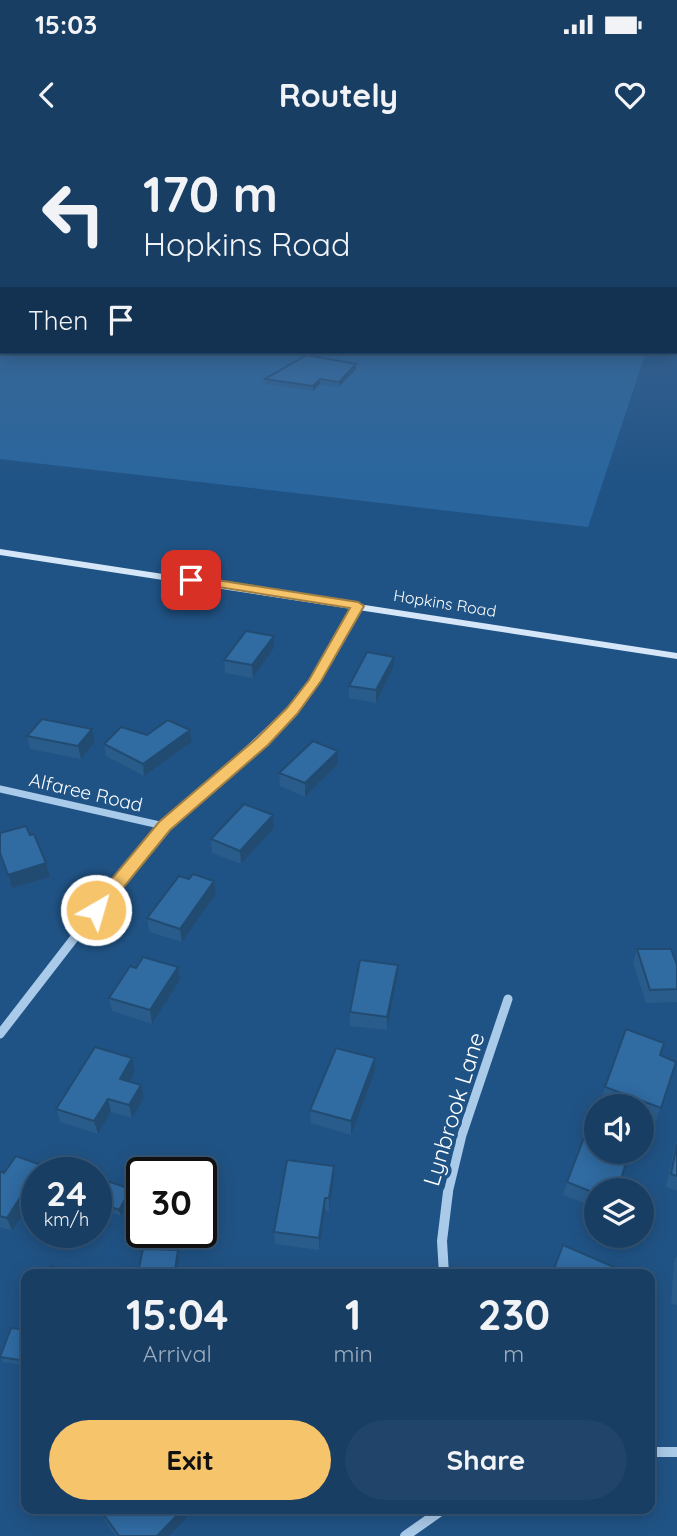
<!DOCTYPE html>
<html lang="en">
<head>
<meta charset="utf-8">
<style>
  :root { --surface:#183e64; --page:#21456a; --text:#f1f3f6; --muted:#9faebf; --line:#365778; --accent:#f6c46a }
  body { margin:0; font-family:Quicksand,sans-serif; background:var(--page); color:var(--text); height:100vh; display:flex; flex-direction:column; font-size:26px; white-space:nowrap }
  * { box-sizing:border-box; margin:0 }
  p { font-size:23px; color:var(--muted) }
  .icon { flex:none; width:38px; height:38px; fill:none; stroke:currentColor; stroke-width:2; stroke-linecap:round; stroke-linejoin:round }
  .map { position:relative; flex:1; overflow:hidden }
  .side { position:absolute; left:21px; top:1129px; width:634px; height:245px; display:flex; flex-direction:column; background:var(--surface); border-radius:14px; box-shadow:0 4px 18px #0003,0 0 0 2px var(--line) }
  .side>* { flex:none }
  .top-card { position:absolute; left:0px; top:0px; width:677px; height:214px; box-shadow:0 4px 18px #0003,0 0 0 2px var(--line); background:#183e64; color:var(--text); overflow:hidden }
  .fabs { position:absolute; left:584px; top:954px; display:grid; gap:14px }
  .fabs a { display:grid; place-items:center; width:70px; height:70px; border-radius:50%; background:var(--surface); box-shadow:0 4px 18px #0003,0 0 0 2px var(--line); font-size:35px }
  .speed { position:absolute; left:21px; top:1017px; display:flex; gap:14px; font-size:35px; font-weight:700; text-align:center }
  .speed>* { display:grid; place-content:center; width:91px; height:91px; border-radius:50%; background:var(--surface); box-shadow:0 4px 18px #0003,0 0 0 2px var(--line); line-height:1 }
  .speed small { font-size:18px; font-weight:400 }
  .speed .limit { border:4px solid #111; border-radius:10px; background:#fff; color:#111 }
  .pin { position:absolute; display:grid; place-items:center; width:60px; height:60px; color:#fff; margin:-30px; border-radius:14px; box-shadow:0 4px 10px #0006 }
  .me { position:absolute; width:77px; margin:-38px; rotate:38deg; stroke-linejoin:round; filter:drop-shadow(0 0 5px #0008) }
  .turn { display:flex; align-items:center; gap:24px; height:147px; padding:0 28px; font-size:32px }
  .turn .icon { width:91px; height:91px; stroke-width:2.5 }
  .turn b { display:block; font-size:49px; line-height:60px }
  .then { display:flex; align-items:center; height:66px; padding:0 28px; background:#0003; gap:14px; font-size:26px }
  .eta { display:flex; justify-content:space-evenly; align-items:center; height:119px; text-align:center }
  .eta b { font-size:42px; font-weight:700; line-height:49px }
  .action { display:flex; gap:14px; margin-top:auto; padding:14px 28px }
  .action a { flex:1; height:80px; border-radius:42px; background:var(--accent); color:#111; font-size:28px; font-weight:700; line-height:80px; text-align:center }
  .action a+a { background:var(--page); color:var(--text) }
  .status { display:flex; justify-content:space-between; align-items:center; height:49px; padding:0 35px; background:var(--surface); direction:ltr }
  .status svg { height:19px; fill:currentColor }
  header { display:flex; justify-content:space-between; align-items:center; height:91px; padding:0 28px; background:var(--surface); font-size:32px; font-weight:700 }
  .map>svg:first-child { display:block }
  .green { fill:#2a669d }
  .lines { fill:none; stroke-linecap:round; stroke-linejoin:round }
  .minor-far3 { stroke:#a9cae9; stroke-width:5 }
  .minor-far2 { stroke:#a9cae9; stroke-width:7 }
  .minor-far1 { stroke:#a9cae9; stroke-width:9 }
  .minor { stroke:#a9cae9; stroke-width:10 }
  .secondary { fill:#d4e6f7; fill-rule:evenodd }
  .wall { fill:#295c8b }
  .shaded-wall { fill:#224b71 }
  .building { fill:#306ba2; stroke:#224b71; stroke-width:2 }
  .route { fill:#f6c46a; stroke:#a07f45; stroke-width:2 }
  .labels { text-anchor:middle; stroke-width:7; stroke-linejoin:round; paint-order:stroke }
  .far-street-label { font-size:16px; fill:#fff; stroke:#205385 }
  .street-label { font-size:19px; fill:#fff; stroke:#205385 }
  .near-street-label { font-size:23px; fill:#fff; stroke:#205385 }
</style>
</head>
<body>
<div class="status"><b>15:03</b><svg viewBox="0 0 49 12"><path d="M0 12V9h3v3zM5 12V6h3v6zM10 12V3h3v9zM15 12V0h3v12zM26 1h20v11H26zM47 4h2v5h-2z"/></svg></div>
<header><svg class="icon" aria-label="back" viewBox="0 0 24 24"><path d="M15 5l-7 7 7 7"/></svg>Routely<svg class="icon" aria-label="heart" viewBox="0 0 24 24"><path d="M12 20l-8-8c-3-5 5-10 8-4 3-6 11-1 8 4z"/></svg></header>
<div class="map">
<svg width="677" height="1396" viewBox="0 0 677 1396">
  <rect width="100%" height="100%" fill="#205385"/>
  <path class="green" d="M9,212H646L588,387L0,319V217Z"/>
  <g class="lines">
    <path class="minor-far3" d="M297,564L325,524L357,465"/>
    <path class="minor-far2" d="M0,649L164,686
      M88,781L144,708L298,562"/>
    <path class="minor-far1" d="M0,894L89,779
      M448,1053L462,995L508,859"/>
    <path class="minor" d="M444,1134L442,1101L448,1052
      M649,1312H677
      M405,1396L445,1368"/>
    <path class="secondary" d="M0,205H2L0,210Z
      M0,409L677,513V519L0,415Z"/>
  </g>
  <path class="wall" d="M356,224V229L339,247L320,244L313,251L265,244V239Z
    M274,496V508L253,538L225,533L224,520Z
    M393,529L376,563L349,558V546Z
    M92,589L95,602L81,619L30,609L27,596Z
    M190,590L192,602L144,636L106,616L104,604L147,595Z
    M338,624L305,657L280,646L279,633Z
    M274,688L241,724L212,713L211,699Z
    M0,693L50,737L12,748L0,717Z
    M189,739L214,741L216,754L182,802L149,792L147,778Z
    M637,809L677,825V862L646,863L633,823Z
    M397,838L387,890L350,886V872Z
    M180,840L152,884L112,871L109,858Z
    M660,915L676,922L656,981L642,976V966H617L601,960L605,947Z
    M375,918V932L351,995L311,983L310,970Z
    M135,932L129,941L144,958L132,978L111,972L98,994L60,982L56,969Z
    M677,1001V1051L666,1047L674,1010Z
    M0,1031L4,1033L37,1032V1052L12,1091L0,1087Z
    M334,1039L329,1071L325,1070L319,1110L275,1104L274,1092Z
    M567,1042L597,1050V1068L563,1055Z
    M133,1056L121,1076L100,1068L98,1062Z
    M178,1110L179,1117L177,1134H141L139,1128Z
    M677,1116V1165L671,1163L674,1122Z
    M26,1177V1226L3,1222L0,1215L20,1189Z
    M104,1368H196L169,1396H116L105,1381L101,1371Z"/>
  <path class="shaded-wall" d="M356,224V229L339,247V242Z
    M320,239V244L313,251V246Z
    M274,496V508L253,538L252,525Z
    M394,517L393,529L376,563V550Z
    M92,589L95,602L81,619L78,606Z
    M190,590L192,602L144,636L143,624Z
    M338,611V624L305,657V643Z
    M273,675L274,688L241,724L240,711Z
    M46,723L50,737L12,748L8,735Z
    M214,741L216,754L182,802L180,789Z
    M398,825L397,838L387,890V877Z
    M178,827L180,840L152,884L150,870Z
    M132,918L135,932L123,952L120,939Z
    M375,918V932L351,995V981Z
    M141,945L144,958L132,978L129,965Z
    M108,959L111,972L98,994L94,981Z
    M41,1025L44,1032H37V1052L12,1091L7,1078Z
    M334,1026V1039L329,1071V1058Z
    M131,1049L133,1056L121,1076L119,1070Z
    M325,1058V1070L319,1110V1098Z
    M178,1110L179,1117L176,1134L175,1130Z
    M184,1368H196L169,1396H157Z"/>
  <path class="building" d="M676,185L677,186V206H676Z
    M307,215L356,224L339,242L320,239L313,246L265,239Z
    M246,491L274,496L252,525L224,520Z
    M367,512L394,517L376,550L349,546Z
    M42,579L92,589L78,606L27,596Z
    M168,580L190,590L143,624L104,604L121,587L147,595Z
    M313,601L338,611L305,643L279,633Z
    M244,664L273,675L240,711L211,699Z
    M26,686L30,695L34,694L46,723L8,735L0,713V693Z
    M193,734L214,741L180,789L147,778L179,736L189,739Z
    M637,809H671L677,825V849L650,850Z
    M143,817L178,827L150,870L109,858L130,826L136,828Z
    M360,820L398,825L387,877L350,872Z
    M626,889L664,903L660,915L676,922L661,968L605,947Z
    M95,907L132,918L120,939L141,945L129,965L108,959L94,981L56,969Z
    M336,908L375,918L351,981L310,970Z
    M590,982L597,984V1012H629L618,1050H597V1054L567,1042Z
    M677,1004V1036L671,1034Z
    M16,1016L41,1025L7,1078L0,1076V1031L4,1033Z
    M287,1020L334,1026L329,1058H325L319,1098L274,1092Z
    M110,1042L131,1049L119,1070L98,1062Z
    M563,1105L630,1134H552Z
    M143,1109L178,1110L175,1130L139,1128Z
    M51,1126L63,1131L62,1134H48Z
    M26,1177V1221L0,1217L11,1188L20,1189Z
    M104,1368H184L157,1396H119L101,1371Z"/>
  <linearGradient id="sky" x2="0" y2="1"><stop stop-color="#122e49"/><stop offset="0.43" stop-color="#3c6694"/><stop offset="1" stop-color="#3c6694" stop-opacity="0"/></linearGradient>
  <rect width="677" height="342" fill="url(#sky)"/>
  <path class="route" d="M191,436L358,462L364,466L321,541L297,574L268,605L170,690L102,774H90L87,770L90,765L159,682L257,598L287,568L309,540L350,468L187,442V437Z"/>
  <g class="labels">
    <g class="far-street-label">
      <text transform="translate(445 463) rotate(9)" y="6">Hopkins Road</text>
    </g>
    <g class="street-label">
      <text transform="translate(86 652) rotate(13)" y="7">Alfaree Road</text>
    </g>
    <g class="near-street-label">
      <text transform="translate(454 969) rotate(-73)" y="8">Lynbrook Lane</text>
    </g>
  </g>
</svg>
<div class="fabs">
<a><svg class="icon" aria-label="sound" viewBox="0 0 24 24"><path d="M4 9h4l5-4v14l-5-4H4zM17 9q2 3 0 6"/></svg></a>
<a><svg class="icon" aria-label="layers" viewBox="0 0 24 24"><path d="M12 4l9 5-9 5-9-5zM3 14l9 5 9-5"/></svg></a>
</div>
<div class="speed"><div>24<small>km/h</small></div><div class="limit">30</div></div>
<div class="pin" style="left:191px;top:440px;background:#d93025"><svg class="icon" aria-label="arrive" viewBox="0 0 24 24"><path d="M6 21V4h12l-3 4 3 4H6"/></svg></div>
<svg class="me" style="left:96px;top:770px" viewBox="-20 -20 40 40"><circle r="17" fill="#f6c46a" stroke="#fff" stroke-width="3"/><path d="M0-11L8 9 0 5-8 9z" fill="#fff"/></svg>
<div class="top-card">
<div class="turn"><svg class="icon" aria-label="left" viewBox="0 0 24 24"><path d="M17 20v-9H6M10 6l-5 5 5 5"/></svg><div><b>170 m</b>Hopkins Road</div></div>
<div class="then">Then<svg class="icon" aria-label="arrive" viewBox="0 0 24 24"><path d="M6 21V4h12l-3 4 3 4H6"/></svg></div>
</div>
<section class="side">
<div class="eta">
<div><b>15:04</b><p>Arrival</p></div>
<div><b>1</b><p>min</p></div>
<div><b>230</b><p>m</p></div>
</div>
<div class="action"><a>Exit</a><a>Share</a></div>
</section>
</div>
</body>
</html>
